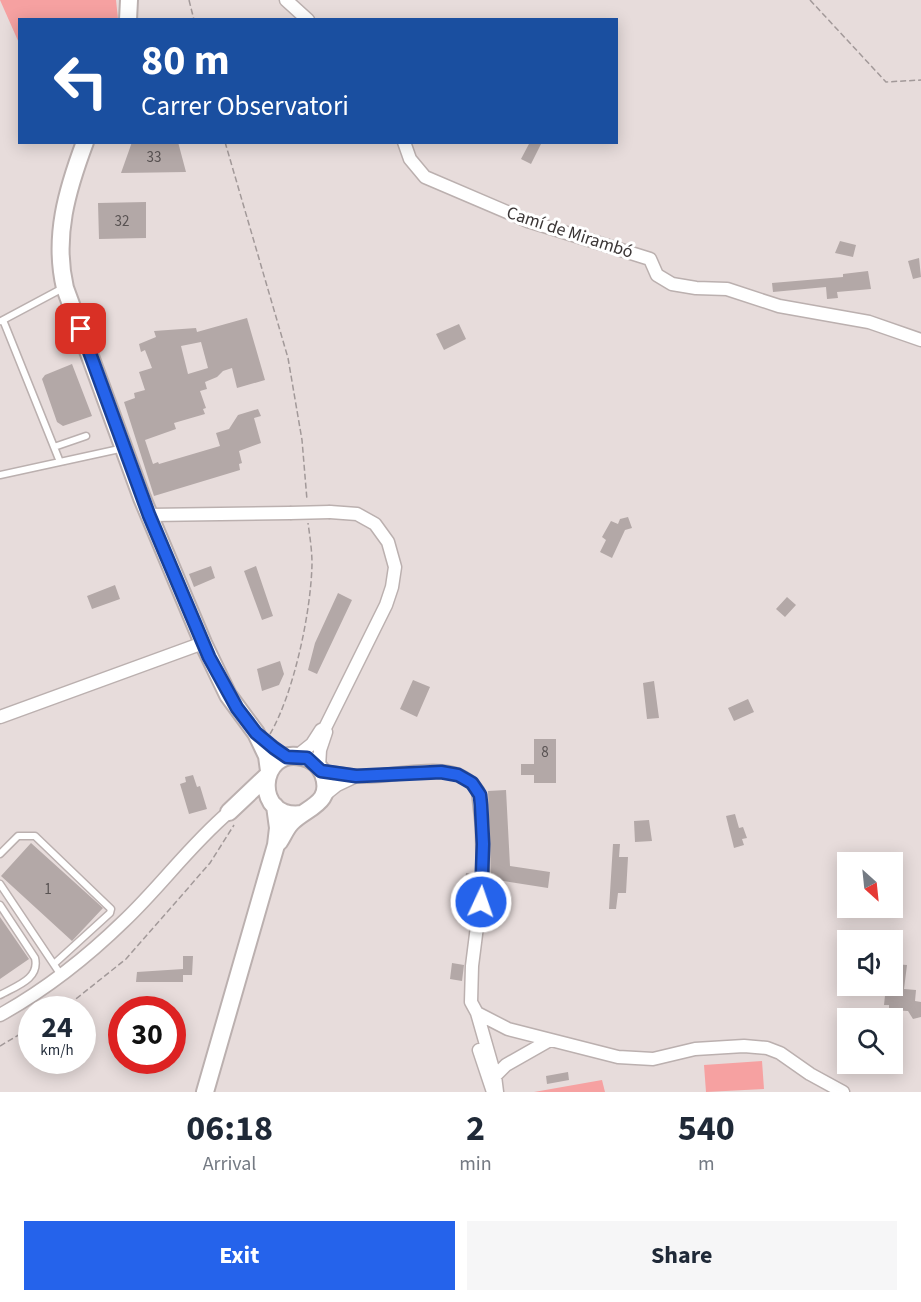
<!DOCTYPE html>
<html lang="en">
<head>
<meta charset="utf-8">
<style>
  :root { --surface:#fff; --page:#f6f6f7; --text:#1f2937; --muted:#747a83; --accent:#2563eb }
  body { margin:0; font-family:"Source Sans 3",sans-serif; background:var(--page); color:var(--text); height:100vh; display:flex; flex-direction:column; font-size:22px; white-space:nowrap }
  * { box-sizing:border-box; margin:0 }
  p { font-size:20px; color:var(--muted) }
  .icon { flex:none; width:33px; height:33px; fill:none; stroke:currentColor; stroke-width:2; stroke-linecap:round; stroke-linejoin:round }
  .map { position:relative; height:1092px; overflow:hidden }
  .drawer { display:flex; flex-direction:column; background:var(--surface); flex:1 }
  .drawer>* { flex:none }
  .banner { position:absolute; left:18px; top:18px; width:600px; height:126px; border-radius:0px; box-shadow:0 3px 15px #0003; background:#1a4fa0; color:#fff; overflow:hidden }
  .needle { width:39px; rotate:153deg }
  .controls { position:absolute; left:837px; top:852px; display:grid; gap:12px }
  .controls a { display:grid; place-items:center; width:66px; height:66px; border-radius:0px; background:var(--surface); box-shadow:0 3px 15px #0003; font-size:30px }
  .speed { position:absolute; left:18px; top:996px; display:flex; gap:12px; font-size:30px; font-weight:700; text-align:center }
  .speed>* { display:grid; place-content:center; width:78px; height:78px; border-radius:50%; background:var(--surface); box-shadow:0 3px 15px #0003; line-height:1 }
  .speed small { font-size:15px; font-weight:400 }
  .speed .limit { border:9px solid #d22; background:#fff; color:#111 }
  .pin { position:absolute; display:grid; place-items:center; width:51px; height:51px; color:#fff; margin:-26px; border-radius:12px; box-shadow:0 3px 9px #0006 }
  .me { position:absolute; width:66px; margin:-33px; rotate:3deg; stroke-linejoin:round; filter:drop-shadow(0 0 4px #0008) }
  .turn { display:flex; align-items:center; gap:21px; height:126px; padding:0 24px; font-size:27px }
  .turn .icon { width:78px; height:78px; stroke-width:2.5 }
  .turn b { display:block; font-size:42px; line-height:51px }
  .eta { display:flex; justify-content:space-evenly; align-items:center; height:102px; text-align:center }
  .eta b { font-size:36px; font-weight:700; line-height:42px }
  .cta { display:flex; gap:12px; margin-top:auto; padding:12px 24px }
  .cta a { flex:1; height:69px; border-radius:0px; background:var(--accent); color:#fff; font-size:24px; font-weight:700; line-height:69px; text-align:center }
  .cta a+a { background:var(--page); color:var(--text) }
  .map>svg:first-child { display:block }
  .green { fill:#f6a1a1 }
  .building { fill:#b3a8a7; fill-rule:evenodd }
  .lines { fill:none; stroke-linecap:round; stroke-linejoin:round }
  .lane-casing { stroke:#bbb0af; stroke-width:9 }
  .street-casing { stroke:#bbb0af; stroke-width:15 }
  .secondary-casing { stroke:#bbb0af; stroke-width:20 }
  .path { stroke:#a29999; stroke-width:1.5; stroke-dasharray:6 3; stroke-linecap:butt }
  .lane { stroke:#fff; stroke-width:6 }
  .street { stroke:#fff; stroke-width:12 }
  .secondary { stroke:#fff; stroke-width:16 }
  .street-bridge-casing { stroke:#bbb0af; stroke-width:15; stroke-linecap:butt }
  .street-bridge { stroke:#fff; stroke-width:12 }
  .route-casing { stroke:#184099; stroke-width:15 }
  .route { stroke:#2563eb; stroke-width:10 }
  .labels { text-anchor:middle; stroke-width:6; stroke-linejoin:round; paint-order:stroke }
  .number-label { font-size:15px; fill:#585252 }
  .street-label { font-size:18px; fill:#3a3535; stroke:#fff }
</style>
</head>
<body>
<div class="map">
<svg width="921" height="1092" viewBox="0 0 921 1092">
  <rect width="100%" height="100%" fill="#e7dcdb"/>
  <path class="green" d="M0,0H116L118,19L20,20L19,43Z
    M762,1061L764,1089L706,1092L704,1065Z
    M602,1080L605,1092H534Z"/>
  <path class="building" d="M132,142H178L186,172L121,173Z
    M530,142H542L531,164L521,159Z
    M146,202V238L99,239L98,203Z
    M840,241L856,245L853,257L835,253Z
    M919,258L921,277L913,279L908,261Z
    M868,271L871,289L837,292L838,298L827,299L826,287L773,292L772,283L843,277V274Z
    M247,318L265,380L237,388L232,368L223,371L217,377L205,382L207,389L200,391L206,408L203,409L205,414L174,423L176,429L145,440L153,464L158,462L159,464L220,446L216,433L229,429L238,415L258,409L261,416L254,418L261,443L239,451L242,463L239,464L240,470L154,496L124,402L135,398L134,393L145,390L139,372L152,368L145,350L141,352L139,344L156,337L154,331L196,328L197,332ZM201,342L208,368L188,374L181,346Z
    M459,324L466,339L444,350L436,334Z
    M72,364L92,416L63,426L57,422L42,379L45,375Z
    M628,517L632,528L625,530L612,558L600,552L606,540L602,537L611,521L618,524L620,519Z
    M211,566L215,578L194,587L189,574Z
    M256,566L273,616L262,620L244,571Z
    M115,585L120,599L92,609L87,596Z
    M338,593L352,600L317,674L308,670L315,643Z
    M787,597L796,605L785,617L776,609Z
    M280,661L284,674L279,685L262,691L257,669Z
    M413,680L430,687L417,717L400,709Z
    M654,681L659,718L647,719L643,683Z
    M748,699L754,712L734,721L728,708Z
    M534,739H556V783H534V775H521V764H534Z
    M193,775L197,787L200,786L207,809L189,814L180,784L186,782L185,777Z
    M506,790L510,866L550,872L548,888L491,879L488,791Z
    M735,814L739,828L743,827L747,838L742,839L744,845L734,848L726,816Z
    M649,820L652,841L635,842L634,821Z
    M31,843L103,908L72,941L1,876Z
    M613,844H620L619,857H628L626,893H618L616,909H609Z
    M466,873L475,874L469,922L460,921L462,886H464Z
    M0,917L29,959L0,979Z
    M183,956H193L192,975H183V982H136L137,972L183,969Z
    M452,963L464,965L462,981L450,979Z
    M892,964L907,965L904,989L916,990L915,1001L921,1002V1017L913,1019L908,1011L889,1010V1005H884L886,986H892Z
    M568,1072L569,1080L547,1084L546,1076Z"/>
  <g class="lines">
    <g class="lane-casing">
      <path id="lane" d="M3,320L60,462
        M1,321L63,288
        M54,447L86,436
        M0,475L124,448
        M0,854L18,836H35L111,909L110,913L54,964
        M0,884L61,975
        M0,905L35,958C40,979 16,986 0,995"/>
    </g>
    <g class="street-casing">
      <path id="street" d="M286,0L308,20
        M404,142L410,159L425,177L528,221L650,259L657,275L672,284L696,288L727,289L779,306L869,322L921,340
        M149,515L290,513
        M0,717L203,643
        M297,756L312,744L321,730L325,728L386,605L392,587L395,567L388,542L375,524L357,514L330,512
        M319,767L320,750L326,732
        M321,771C333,773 346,775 358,776C393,780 454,754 478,791L482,827L483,879L472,966L471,1002L477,1013L495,1076L497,1092
        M322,797L337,785L356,776
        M477,1013L508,1029L618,1057L653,1059L695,1049L744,1046L767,1048L780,1053L810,1074L843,1092
        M0,1015C45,990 87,957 124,921C161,886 190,845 229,812
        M479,1050L493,1092
        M495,1076L506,1065L550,1040"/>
    </g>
    <g class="secondary-casing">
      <path id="secondary" d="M128,20L129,0
        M85,142C67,190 53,237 65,288L142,498L203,643L228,695L256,733L267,756L269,771
        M229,812L268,775
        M279,842C283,836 286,828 291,823C306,807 334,804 323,774C319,765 312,759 302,757C258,746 252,821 302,814
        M205,1092L276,845L278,828L275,806"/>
    </g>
    <path class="path" d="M189,0L194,20
      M810,0L886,82L921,80
      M225,142L288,358L302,440L307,500
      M270,734C294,693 311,612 312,564C312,551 310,537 308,523
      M62,1010L126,959L210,863L234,825
      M0,1046L32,1027"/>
    <use href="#lane" class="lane"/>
    <use href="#street" class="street"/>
    <use href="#secondary" class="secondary"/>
    <g class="street-bridge-casing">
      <path id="street-bridge" d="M290,513L330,512"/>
    </g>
    <use href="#street-bridge" class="street-bridge"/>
  </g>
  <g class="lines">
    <g class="route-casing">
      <path id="route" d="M81,329L149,515L209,657L237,708L256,733L274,748L287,757L307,758L321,771L356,776L441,772L458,775L472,783L480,795L481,805L483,844L481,902"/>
    </g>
    <use href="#route" class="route"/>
  </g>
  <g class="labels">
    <g class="number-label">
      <text x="154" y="162">33</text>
      <text x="122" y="226">32</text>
      <text x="545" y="757">8</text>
      <text x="48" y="894">1</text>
    </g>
    <g class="street-label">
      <text transform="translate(570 232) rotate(18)" y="6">Camí de Mirambó</text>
    </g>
  </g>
</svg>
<div class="controls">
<a><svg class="needle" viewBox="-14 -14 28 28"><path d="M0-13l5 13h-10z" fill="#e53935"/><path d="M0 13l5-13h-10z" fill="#747a83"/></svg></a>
<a><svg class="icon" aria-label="sound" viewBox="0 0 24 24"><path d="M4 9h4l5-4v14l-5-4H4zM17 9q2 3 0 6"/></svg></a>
<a><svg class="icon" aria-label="search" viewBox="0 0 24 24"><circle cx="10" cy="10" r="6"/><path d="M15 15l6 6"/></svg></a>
</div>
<div class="speed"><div>24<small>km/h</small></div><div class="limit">30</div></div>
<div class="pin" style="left:81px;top:329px;background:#d93025"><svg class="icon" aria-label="arrive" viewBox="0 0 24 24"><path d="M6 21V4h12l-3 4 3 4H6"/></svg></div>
<svg class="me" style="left:481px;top:902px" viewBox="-20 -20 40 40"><circle r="17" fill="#2563eb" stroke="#fff" stroke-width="3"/><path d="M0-11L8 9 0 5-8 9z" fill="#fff"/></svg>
<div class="banner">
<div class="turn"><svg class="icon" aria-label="left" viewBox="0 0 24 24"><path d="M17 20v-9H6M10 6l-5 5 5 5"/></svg><div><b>80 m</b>Carrer Observatori</div></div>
</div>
</div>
<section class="drawer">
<div class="eta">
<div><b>06:18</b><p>Arrival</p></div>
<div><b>2</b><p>min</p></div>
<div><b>540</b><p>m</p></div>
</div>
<div class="cta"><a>Exit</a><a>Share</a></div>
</section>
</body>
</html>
